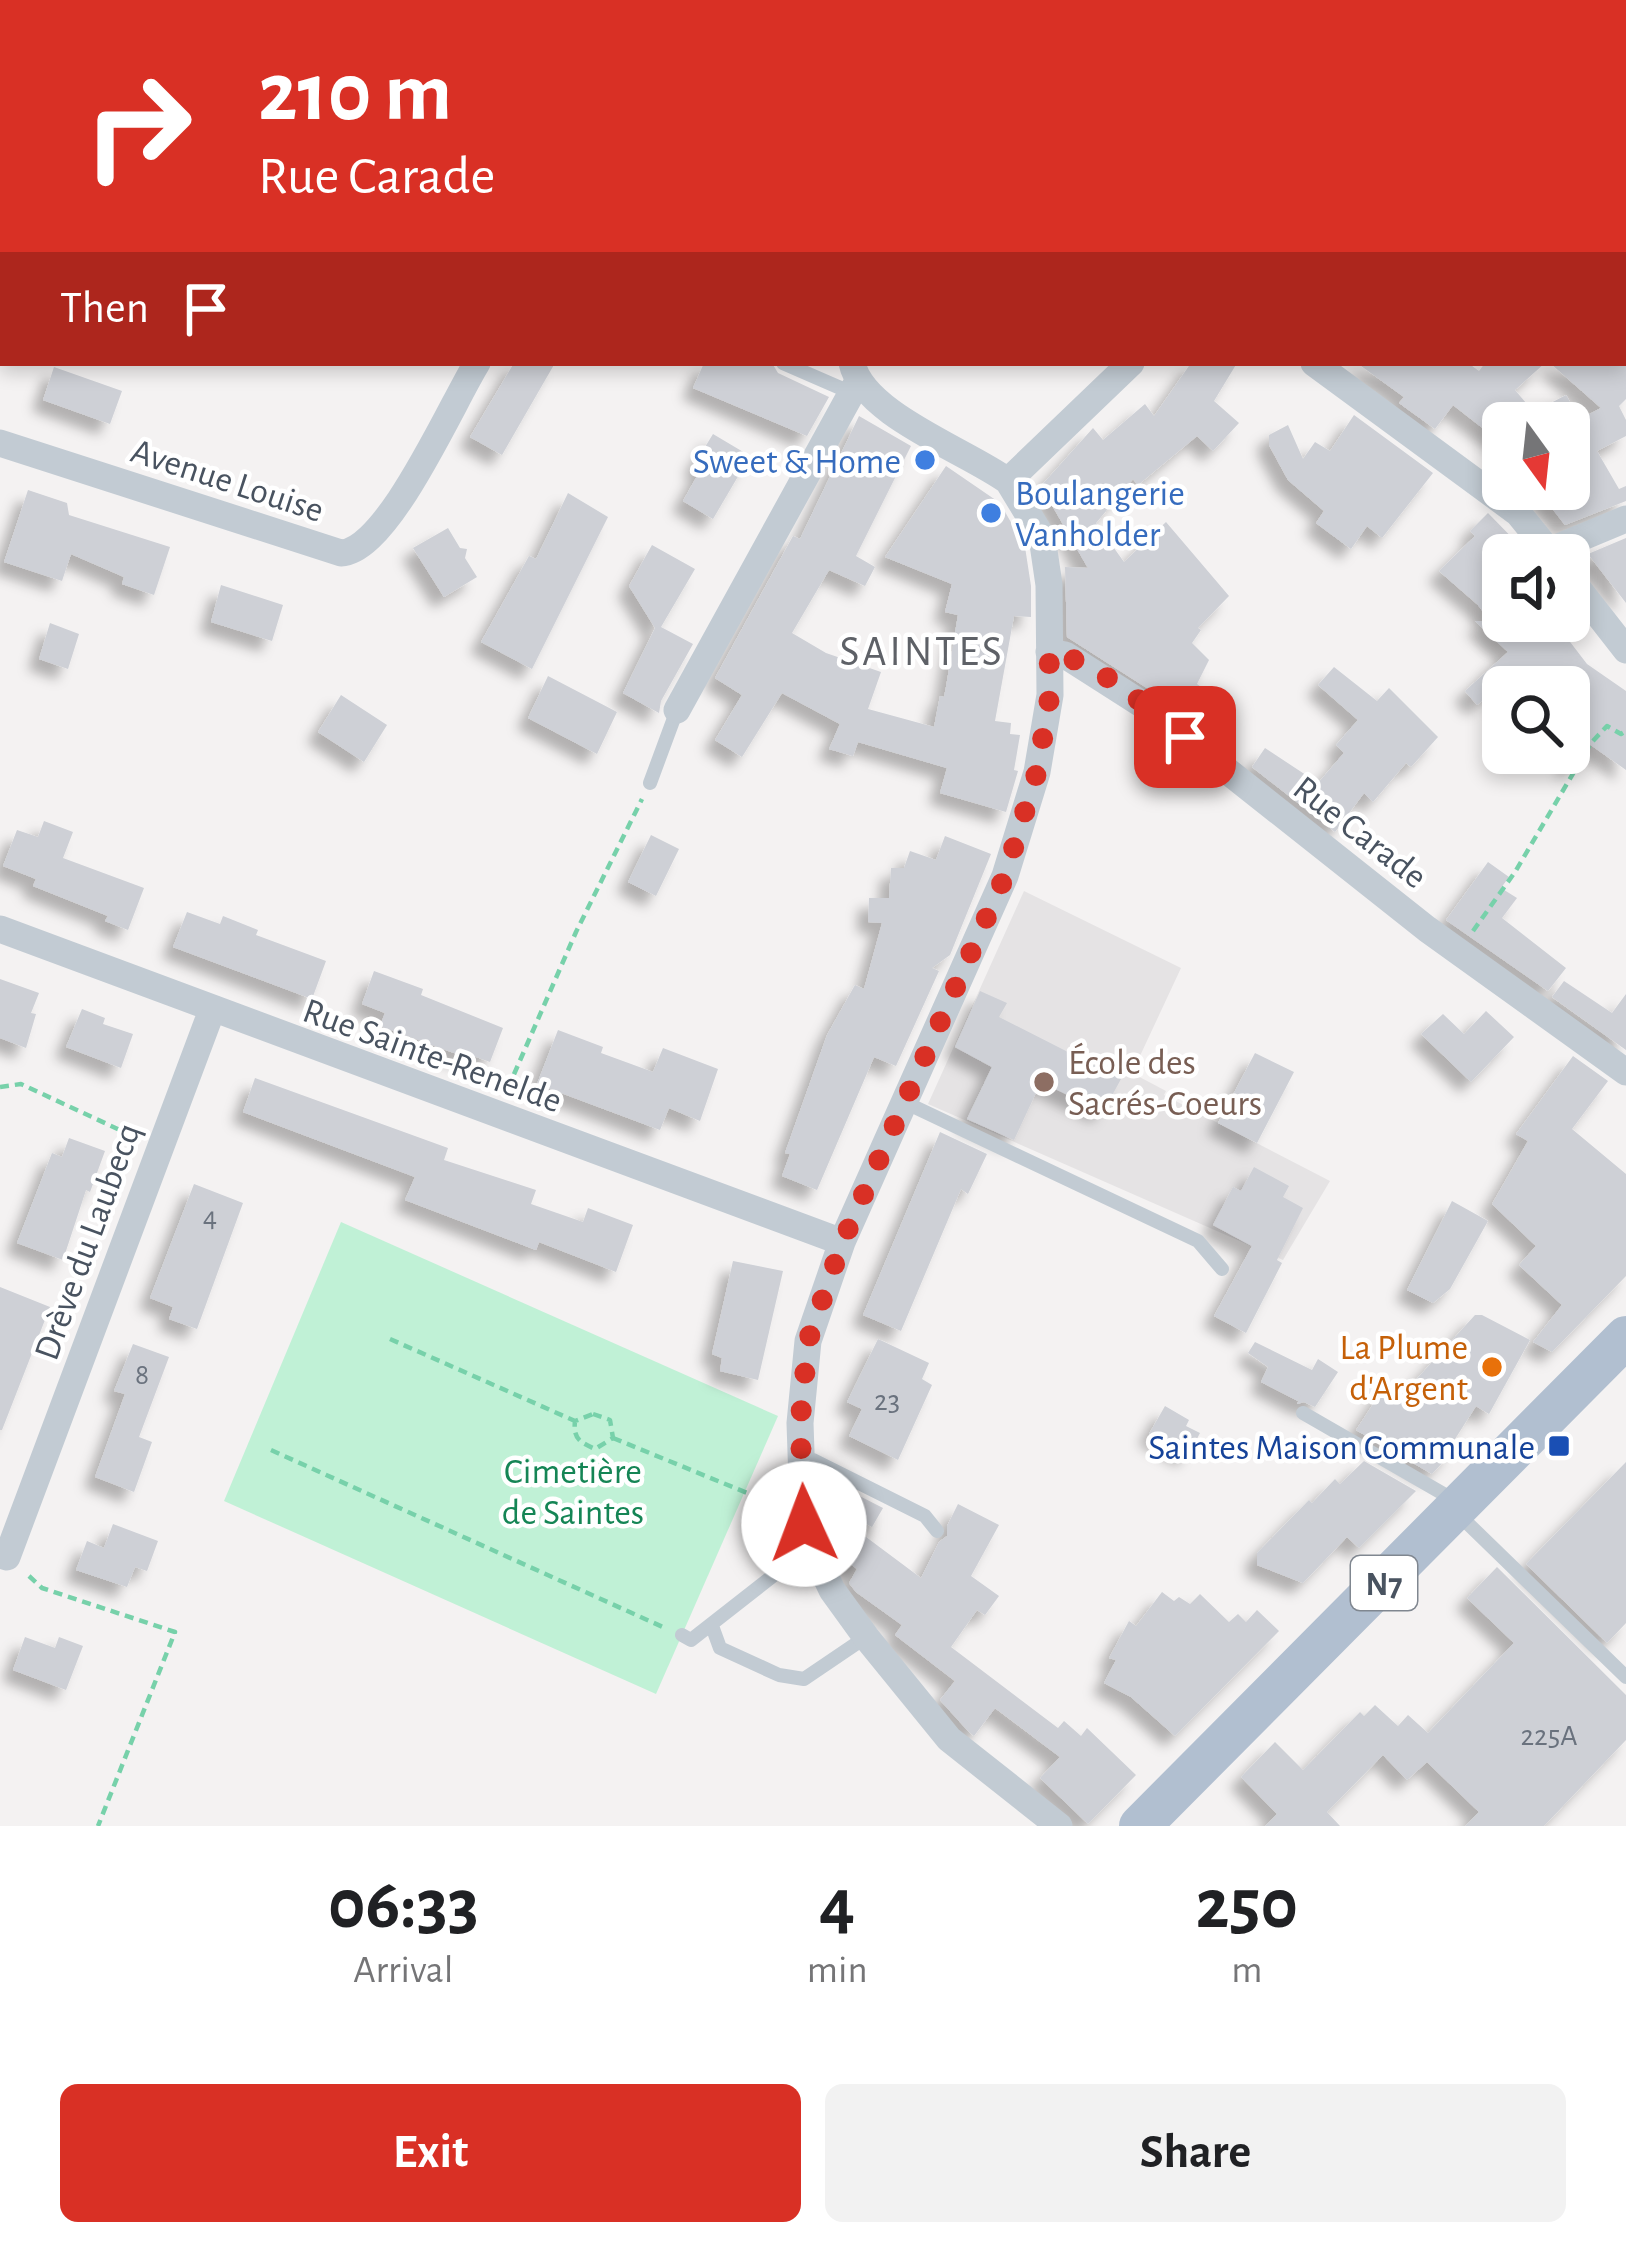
<!DOCTYPE html>
<html lang="en">
<head>
<meta charset="utf-8">
<style>
  :root { --surface:#fff; --page:#f2f2f2; --text:#202124; --muted:#757577; --accent:#d93025 }
  body { margin:0; font-family:"Alegreya Sans",sans-serif; background:var(--page); color:var(--text); height:100vh; display:flex; flex-direction:column; font-size:45px; white-space:nowrap }
  * { box-sizing:border-box; margin:0 }
  p { font-size:39px; color:var(--muted) }
  .icon { flex:none; width:66px; height:66px; fill:none; stroke:currentColor; stroke-width:2; stroke-linecap:round; stroke-linejoin:round }
  .map { position:relative; height:1826px; overflow:hidden }
  .panel { display:flex; flex-direction:column; background:var(--surface); flex:1 }
  .panel>* { flex:none }
  .guide { position:absolute; left:0px; top:0px; width:1626px; height:366px; box-shadow:0 6px 18px #0003; background:#d93025; color:#fff; overflow:hidden }
  .needle { width:78px; rotate:165deg }
  .controls { position:absolute; left:1482px; top:402px; display:grid; gap:24px }
  .controls a { display:grid; place-items:center; width:108px; height:108px; border-radius:18px; background:var(--surface); box-shadow:0 6px 18px #0003; font-size:60px }
  .pin { position:absolute; display:grid; place-items:center; width:102px; height:102px; color:#fff; margin:-51px; border-radius:24px; box-shadow:0 6px 18px #0006 }
  .me { position:absolute; width:132px; margin:-66px; rotate:358deg; stroke-linejoin:round; filter:drop-shadow(0 0 9px #0008) }
  .turn { display:flex; align-items:center; gap:42px; height:252px; padding:0 60px; font-size:54px }
  .turn .icon { width:156px; height:156px; stroke-width:2.5 }
  .turn b { display:block; font-size:84px; line-height:102px }
  .then { display:flex; align-items:center; height:114px; padding:0 60px; background:#0003; gap:24px; font-size:45px }
  .eta { display:flex; justify-content:space-evenly; align-items:center; height:204px; text-align:center }
  .eta b { font-size:72px; font-weight:700; line-height:84px }
  .primary-button { display:flex; gap:24px; margin-top:auto; padding:24px 60px }
  .primary-button a { flex:1; height:138px; border-radius:18px; background:var(--accent); color:#fff; font-size:48px; font-weight:700; line-height:138px; text-align:center }
  .primary-button a+a { background:var(--page); color:var(--text) }
  .map>svg:first-child { display:block }
  .education { fill:#e5e3e4 }
  .green { fill:#c0f1d6 }
  .building { fill:#ced0d6; filter:url(#shadow) }
  .lines { fill:none; stroke-linecap:round; stroke-linejoin:round }
  .path { stroke:#77d1aa; stroke-width:4.5; stroke-dasharray:9 6; stroke-linecap:butt }
  .lane { stroke:#c2cbd3; stroke-width:14 }
  .street { stroke:#c2cbd3; stroke-width:27 }
  .primary { stroke:#b1bfd0; stroke-width:42 }
  .route { stroke:#d93025; stroke-width:21; stroke-dasharray:0 37.8 }
  .shop-dot { fill:#3f7fe0; stroke:#fff; stroke-width:4.5 }
  .education-dot { fill:#8d6e63; stroke:#fff; stroke-width:4.5 }
  .food-dot { fill:#e8710a; stroke:#fff; stroke-width:4.5 }
  .transit-dot { fill:#1a4fb4; stroke:#fff; stroke-width:4.5 }
  .labels { text-anchor:middle; stroke-width:9; stroke-linejoin:round; paint-order:stroke }
  .number-label { font-size:30px; fill:#6a727e }
  .shield { fill:#fff; stroke:#808790; stroke-width:3 }
  .shield-label { font-size:33px; font-weight:bold; fill:#495360 }
  .shop-label { font-size:36px; fill:#366cbe; stroke:#fff; text-anchor:end }
  .street-label { font-size:36px; fill:#495360; stroke:#fff }
  .education-label { font-size:36px; fill:#785e54; stroke:#fff; text-anchor:start }
  .food-label { font-size:36px; fill:#c56008; stroke:#fff; text-anchor:end }
  .transit-label { font-size:36px; fill:#164399; stroke:#fff; text-anchor:end }
  .park-label { font-size:36px; fill:#158555; stroke:#fff }
  .quarter-label { font-size:42px; letter-spacing:3px; fill:#5e6167; stroke:#fff }
</style>
</head>
<body>
<div class="map">
<svg width="1626" height="1826" viewBox="0 0 1626 1826">
  <defs>
    <filter id="shadow"><feDropShadow dx="-11" dy="11" stdDeviation="6" flood-color="#0004"/></filter>
  </defs>
  <rect width="100%" height="100%" fill="#f4f2f2"/>
  <path class="education" d="M1024,891L1181,968L1132,1073L1166,1091L1164,1095L1330,1181L1283,1260L928,1104Z"/>
  <path class="green" d="M341,1222L778,1416L656,1694L224,1501Z"/>
  <path class="building" d="M514,363H555L502,455L470,437Z
    M704,363H772L778,373L829,397L807,436L693,388Z
    M1191,363H1237L1214,401L1239,423L1213,451L1197,436L1138,485L1133,479L1096,523L1124,562L1166,522L1229,596L1198,628L1201,630L1192,643L1209,660L1197,684L1200,686L1183,711L1067,637L1065,567L1088,568L1041,486L1093,428L1103,440L1145,404L1154,416Z
    M1357,363H1468L1479,371L1485,363H1545L1515,390L1543,423H1503V444L1453,405L1435,429L1399,403L1404,397Z
    M1550,363H1626V399L1619,406L1626,420V436L1597,451L1619,489L1626,486V501L1565,525L1537,489H1588L1571,466L1578,462L1569,444V423H1558L1549,404L1566,395L1580,419L1601,408Z
    M54,367L122,391L110,424L43,400Z
    M1354,415L1433,473L1382,538L1367,526L1351,549L1316,523L1324,511L1288,480L1269,445V435L1288,425L1303,459L1315,442L1330,451Z
    M859,416L911,446L856,556L875,567L865,586L829,570L792,633L826,653L881,672L868,709L934,727L940,696L944,697L946,687L958,615L945,612L952,584L885,557L946,466L1000,503L1025,547L1031,586V617L1014,616L995,721L1011,723L1010,734L1020,735L1014,770L1018,771L1006,812L940,793L947,768L858,742L853,756L829,749L840,724L782,693L742,757L715,740L742,695L715,678L793,536L800,539Z
    M713,434L750,456L713,519L683,501L701,469L694,465Z
    M28,490L67,503L69,515L170,547L154,595L122,584L124,577L71,554L62,581L4,562Z
    M568,493L608,517L532,669L481,642L529,556L536,559Z
    M1488,513L1529,555H1503V621H1554L1587,664L1626,691V770L1588,743L1569,771V687H1540L1523,668L1477,705L1465,691L1508,652L1475,621H1490L1478,605L1439,571L1475,536L1470,531Z
    M448,528L460,548L467,549L465,558L477,577L444,597L413,548Z
    M1626,538V603L1588,554Z
    M652,545L695,569L661,627L693,644L661,701L659,713L623,693L655,628L629,586Z
    M221,585L283,605L272,641L211,622Z
    M50,623L79,634L68,669L39,659Z
    M1334,667L1377,701L1389,688L1438,737L1411,767L1406,763L1373,802L1364,793L1335,832L1252,767L1265,748L1318,783L1344,753L1336,745L1358,720L1318,685Z
    M548,676L617,712L597,754L528,718Z
    M341,695L387,725L364,762L318,732Z
    M44,821L73,832L63,858L144,888L128,930L105,921L108,916L33,886L36,879L3,866L17,830L38,837Z
    M651,835L679,849L656,896L628,882Z
    M945,836L991,854L950,955L932,968L939,971L896,1066L874,1057L817,1190L782,1176L790,1154L785,1153L827,1035L855,985L864,989L882,923L868,922L869,898H889L891,868H904L910,851L936,860Z
    M1488,862L1509,877L1501,888L1517,898L1502,918L1566,968L1548,991L1446,920Z
    M187,912L220,924L223,916L258,930L256,935L326,961L312,999L173,947Z
    M374,971L423,989L421,995L503,1028L490,1062L465,1053L462,1056L380,1026L385,1013L362,1004Z
    M0,979L39,993L31,1013L36,1014L26,1048L0,1038Z
    M1564,981L1612,1013L1626,994V1050L1552,997Z
    M980,991L1007,1003L999,1017L1121,1079L1103,1112L1041,1082L1014,1140L967,1119L992,1067L955,1047Z
    M82,1009L105,1018L103,1024L133,1034L121,1068L66,1047Z
    M1486,1011L1514,1037L1471,1082L1421,1034L1443,1014L1464,1034Z
    M558,1030L603,1047L601,1053L653,1072L663,1048L718,1069L700,1121L669,1108L660,1130L537,1084Z
    M1255,1053L1294,1072L1257,1143L1218,1123Z
    M1573,1056L1608,1081L1572,1129L1626,1174V1276L1552,1352L1533,1342L1562,1305L1519,1265L1536,1246L1492,1204L1528,1141L1516,1134Z
    M255,1078L448,1148L444,1160L536,1190L531,1204L583,1222L588,1208L633,1225L616,1272L539,1242L536,1250L405,1200L415,1177L243,1112Z
    M940,1132L987,1154L968,1194L961,1189L901,1331L863,1315Z
    M69,1138L105,1151L90,1192L86,1190L63,1260L17,1243L52,1153L62,1157Z
    M1254,1167L1289,1186L1283,1197L1303,1208L1277,1260L1282,1263L1246,1333L1214,1316L1252,1246L1213,1225L1233,1187L1241,1191Z
    M194,1184L243,1203L197,1329L169,1319L173,1307L150,1298Z
    M1452,1201L1488,1221L1450,1289L1433,1303L1407,1290Z
    M733,1261L783,1271L758,1380L720,1371L722,1358L712,1354Z
    M0,1287L50,1307L2,1430H0Z
    M1475,1315H1482L1530,1340L1489,1414L1476,1406L1450,1447L1454,1450L1432,1474L1356,1430L1387,1383L1403,1394Z
    M878,1339L929,1363L922,1379L932,1385L898,1460L849,1436L862,1409L847,1402Z
    M1255,1342L1312,1370L1318,1359L1338,1372L1315,1407L1304,1402L1297,1404L1302,1393L1298,1401L1261,1382L1268,1367L1248,1353Z
    M133,1344L169,1357L139,1437L152,1442L134,1492L95,1477L125,1394L114,1391Z
    M1165,1406L1189,1420L1186,1426L1200,1433L1188,1456L1149,1434Z
    M1364,1461L1416,1491L1359,1548L1347,1537L1303,1583L1257,1565V1553L1309,1500L1312,1503L1335,1479L1340,1484Z
    M1626,1462V1623L1607,1643L1526,1564Z
    M834,1483L883,1508L872,1527L824,1502Z
    M958,1504L999,1525L971,1576L999,1596L985,1615L977,1610L951,1647L1058,1728L1064,1721L1081,1736L1087,1728L1136,1775L1088,1824L1040,1778L1060,1757L995,1708L974,1736L968,1731L940,1700L955,1681L895,1635L902,1625L856,1592L849,1583L857,1569L845,1560L862,1534L921,1578L939,1542L947,1536V1526Z
    M113,1524L158,1541L147,1571L135,1567L127,1587L76,1570L87,1541L104,1548Z
    M1497,1567L1626,1695V1740L1544,1826H1465L1479,1812L1427,1762L1407,1780L1383,1755L1327,1812L1340,1826H1265L1277,1814L1241,1777L1275,1742L1303,1770L1360,1712L1364,1716L1375,1705L1398,1726L1408,1715L1428,1733L1514,1643L1467,1598Z
    M1162,1592L1174,1601L1179,1597L1190,1604L1200,1594L1229,1622L1238,1614L1246,1622L1257,1610L1279,1631L1175,1736L1131,1697L1104,1683L1116,1660L1109,1658L1129,1621L1136,1626Z
    M25,1637L55,1648L59,1637L83,1646L66,1690L13,1670Z"/>
  <g class="lines">
    <path class="path" d="M1473,931L1515,872L1591,743L1607,726L1621,734L1626,731
      M0,1087L21,1084L137,1138
      M508,1088L576,932L642,799
      M390,1339L575,1421
      M593,1414L610,1420L613,1438L595,1449C580,1442 573,1439 575,1421Z
      M613,1438L774,1504
      M271,1450L665,1628
      M29,1576L42,1588L175,1632L98,1826"/>
    <path class="lane" d="M647,0L652,3
      M441,3L442,0
      M0,170L3,171
      M783,363L852,393
      M650,783L677,710
      M904,1102L1198,1241L1222,1269
      M1303,1413L1454,1500
      M802,1461L813,1460L925,1516L937,1531
      M1457,1513L1626,1677
      M712,1626L720,1648L779,1675L804,1679L866,1637
      M682,1635L691,1640L811,1546"/>
    <path class="street" d="M721,0L723,3
      M699,3L701,0
      M1470,3L1472,0
      M852,363C863,414 965,450 1008,481L1131,363
      M1314,363L1518,513L1552,555
      M0,443L341,553C388,551 451,405 477,363
      M1008,481L1042,537L1049,585L1050,695L1037,772L1005,876L842,1242L808,1341L800,1423L803,1510L811,1546L832,1590L866,1637L949,1739L1059,1826
      M1549,551L1626,519
      M1569,577L1626,650
      M1049,652L1065,655L1148,708L1427,929L1626,1072
      M677,710L857,383
      M0,929L842,1242
      M0,1555L7,1557L212,1010"/>
    <path class="primary" d="M1140,1826L1626,1337"/>
  </g>
  <g class="lines">
    <path class="route" d="M804,1524L800,1423L808,1341L842,1243L1005,876L1037,772L1050,695L1049,652C1099,662 1146,707 1185,737"/>
  </g>
  <g class="shop-dot">
    <circle cx="925" cy="460" r="12"/>
    <circle cx="991" cy="513" r="12"/>
  </g>
  <circle class="education-dot" cx="1044" cy="1082" r="12"/>
  <circle class="food-dot" cx="1492" cy="1367" r="12"/>
  <rect class="transit-dot" x="1547" y="1434" width="24" height="24" rx="6"/>
  <g class="labels">
    <g class="number-label">
      <text x="210" y="1226">4</text>
      <text x="142" y="1384">8</text>
      <text x="887" y="1410">23</text>
      <text x="1549" y="1745">225A</text>
    </g>
    <rect class="shield" x="1351" y="1556" width="66" height="54" rx="9"/>
    <g class="shield-label">
      <text x="1384" y="1595">N7</text>
    </g>
    <g class="shop-label">
      <text x="901" y="473">Sweet &amp; Home</text>
      <text x="1015" y="505" text-anchor="start">Boulangerie<tspan x="1015" dy="41">Vanholder</tspan></text>
    </g>
    <g class="street-label">
      <text transform="translate(228 479) rotate(18)" y="13">Avenue Louise</text>
      <text transform="translate(1361 831) rotate(38)" y="13">Rue Carade</text>
      <text transform="translate(433 1054) rotate(20)" y="13">Rue Sainte-Renelde</text>
      <text transform="translate(86 1241) rotate(-70)" y="13">Drève du Laubecq</text>
    </g>
    <g class="education-label">
      <text x="1068" y="1074">École des<tspan x="1068" dy="41">Sacrés-Coeurs</tspan></text>
    </g>
    <g class="food-label">
      <text x="1468" y="1359">La Plume<tspan x="1468" dy="41">d'Argent</tspan></text>
    </g>
    <g class="transit-label">
      <text x="1535" y="1459">Saintes Maison Communale</text>
    </g>
    <g class="park-label">
      <text x="573" y="1483">Cimetière<tspan x="573" dy="41">de Saintes</tspan></text>
    </g>
    <g class="quarter-label">
      <text x="922" y="665">SAINTES</text>
    </g>
  </g>
</svg>
<div class="controls">
<a><svg class="needle" viewBox="-14 -14 28 28"><path d="M0-13l5 13h-10z" fill="#e53935"/><path d="M0 13l5-13h-10z" fill="#757577"/></svg></a>
<a><svg class="icon" aria-label="sound" viewBox="0 0 24 24"><path d="M4 9h4l5-4v14l-5-4H4zM17 9q2 3 0 6"/></svg></a>
<a><svg class="icon" aria-label="search" viewBox="0 0 24 24"><circle cx="10" cy="10" r="6"/><path d="M15 15l6 6"/></svg></a>
</div>
<div class="pin" style="left:1185px;top:737px;background:#d93025"><svg class="icon" aria-label="arrive" viewBox="0 0 24 24"><path d="M6 21V4h12l-3 4 3 4H6"/></svg></div>
<svg class="me" style="left:804px;top:1524px" viewBox="-20 -20 40 40"><circle r="19" fill="#fff"/><path d="M0-13L10 11 0 6-10 11z" fill="#d93025"/></svg>
<div class="guide">
<div class="turn"><svg class="icon" aria-label="right" viewBox="0 0 24 24"><path d="M7 20v-9h11M14 6l5 5-5 5"/></svg><div><b>210 m</b>Rue Carade</div></div>
<div class="then">Then<svg class="icon" aria-label="arrive" viewBox="0 0 24 24"><path d="M6 21V4h12l-3 4 3 4H6"/></svg></div>
</div>
</div>
<section class="panel">
<div class="eta">
<div><b>06:33</b><p>Arrival</p></div>
<div><b>4</b><p>min</p></div>
<div><b>250</b><p>m</p></div>
</div>
<div class="primary-button"><a>Exit</a><a>Share</a></div>
</section>
</body>
</html>
